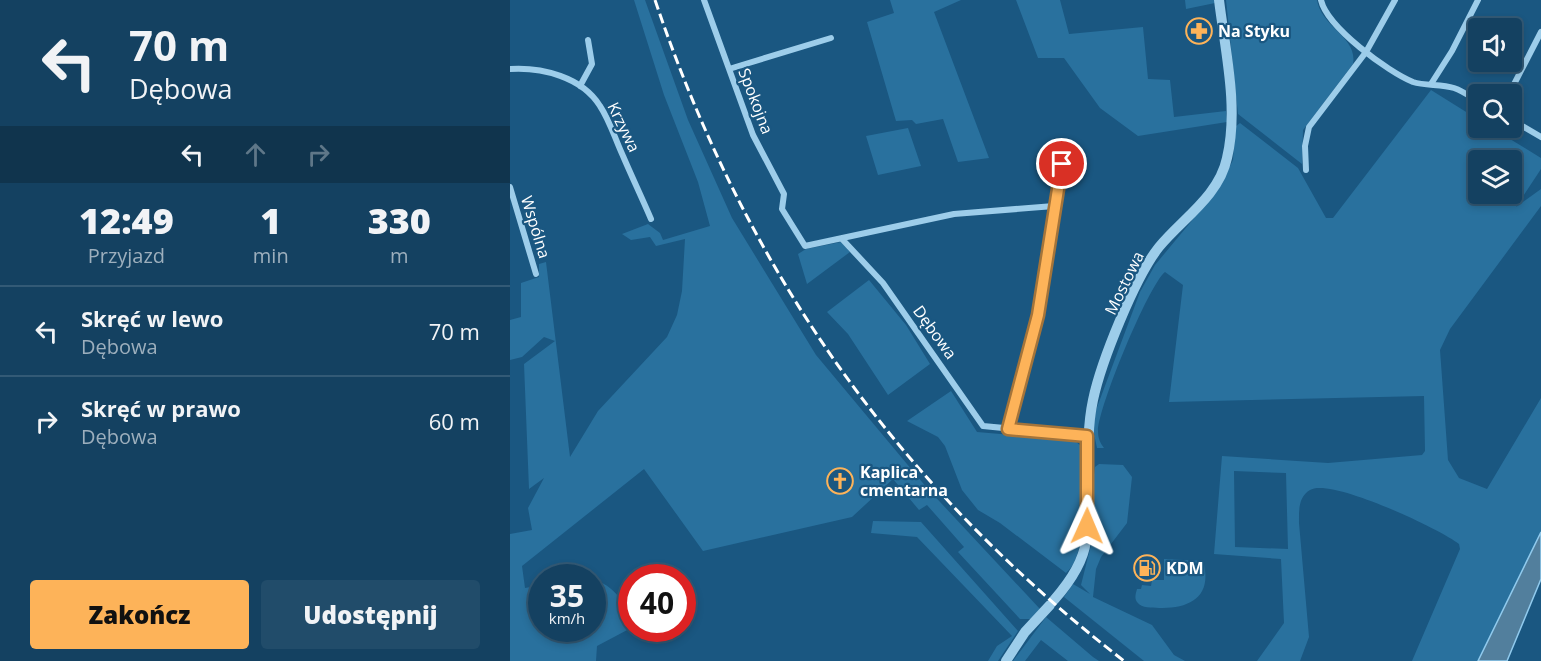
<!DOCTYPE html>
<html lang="pl">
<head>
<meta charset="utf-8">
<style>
  :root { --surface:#144161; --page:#214c6a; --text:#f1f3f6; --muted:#9dafbd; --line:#335a76; --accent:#fdb359 }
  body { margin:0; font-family:"Open Sans",sans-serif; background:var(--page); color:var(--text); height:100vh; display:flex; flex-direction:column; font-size:22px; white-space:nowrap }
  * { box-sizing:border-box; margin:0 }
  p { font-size:20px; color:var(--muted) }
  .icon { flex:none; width:33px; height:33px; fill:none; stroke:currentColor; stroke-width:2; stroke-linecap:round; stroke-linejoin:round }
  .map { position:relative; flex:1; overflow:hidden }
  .sheet { display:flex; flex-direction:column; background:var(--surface); width:510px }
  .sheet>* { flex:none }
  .guide { background:#144161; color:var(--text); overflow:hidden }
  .tools { position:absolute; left:958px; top:18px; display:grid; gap:12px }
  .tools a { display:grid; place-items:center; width:54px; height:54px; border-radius:6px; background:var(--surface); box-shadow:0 3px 9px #0003,0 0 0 2px var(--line); font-size:30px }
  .speed { position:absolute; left:18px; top:564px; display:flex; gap:12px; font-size:30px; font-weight:700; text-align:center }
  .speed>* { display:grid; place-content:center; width:78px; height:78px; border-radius:50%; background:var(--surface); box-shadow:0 3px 9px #0003,0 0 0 2px var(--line); line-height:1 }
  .speed small { font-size:15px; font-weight:400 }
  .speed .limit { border:9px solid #d22; background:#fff; color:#111 }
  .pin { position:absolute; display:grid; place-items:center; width:51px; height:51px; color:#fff; margin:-26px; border:3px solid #fff; border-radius:50%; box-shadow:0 2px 6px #0007 }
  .me { position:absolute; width:66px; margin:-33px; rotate:1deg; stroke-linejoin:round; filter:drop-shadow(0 0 4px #0008) }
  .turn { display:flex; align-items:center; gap:21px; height:126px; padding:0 30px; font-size:27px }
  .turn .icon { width:78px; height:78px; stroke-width:2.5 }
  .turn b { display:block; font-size:42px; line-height:51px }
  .lanes { display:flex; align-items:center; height:57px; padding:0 30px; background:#0003; justify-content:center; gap:30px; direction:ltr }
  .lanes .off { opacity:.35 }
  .eta { display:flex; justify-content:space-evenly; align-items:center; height:102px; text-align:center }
  .eta b { font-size:36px; font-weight:800; line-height:42px }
  .action { display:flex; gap:12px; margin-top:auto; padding:12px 30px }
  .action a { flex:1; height:69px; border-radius:6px; background:var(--accent); color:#111; font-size:24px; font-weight:800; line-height:69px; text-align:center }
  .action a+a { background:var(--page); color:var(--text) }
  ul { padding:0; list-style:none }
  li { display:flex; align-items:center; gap:18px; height:90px; padding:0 30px; border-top:2px solid var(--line) }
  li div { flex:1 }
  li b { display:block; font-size:22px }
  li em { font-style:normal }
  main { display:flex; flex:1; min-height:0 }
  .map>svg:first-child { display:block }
  .green { fill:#29719e; fill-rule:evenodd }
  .water { fill:#527f9d; stroke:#90caed; stroke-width:1.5 }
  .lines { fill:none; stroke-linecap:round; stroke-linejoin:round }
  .minor { stroke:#9dcdea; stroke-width:6 }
  .tertiary { stroke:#9dcdea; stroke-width:10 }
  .rail { stroke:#fff; stroke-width:3; stroke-dasharray:10 4.5; stroke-linecap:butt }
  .route-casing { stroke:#a4743a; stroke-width:15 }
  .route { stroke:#fdb359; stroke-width:10 }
  .labels { text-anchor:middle; stroke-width:4.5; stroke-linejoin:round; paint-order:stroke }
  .poi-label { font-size:16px; font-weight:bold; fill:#fff; stroke:#1a5781; text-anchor:start }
  .street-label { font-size:16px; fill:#fff; stroke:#1a5781 }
</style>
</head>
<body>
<main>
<section class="sheet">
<div class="guide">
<div class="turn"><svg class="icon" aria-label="left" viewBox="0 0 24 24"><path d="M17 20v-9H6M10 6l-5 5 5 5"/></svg><div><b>70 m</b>Dębowa</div></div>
<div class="lanes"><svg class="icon" aria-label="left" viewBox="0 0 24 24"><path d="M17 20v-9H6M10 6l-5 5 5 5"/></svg><svg class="icon off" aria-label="ahead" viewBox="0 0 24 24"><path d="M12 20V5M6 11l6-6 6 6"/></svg><svg class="icon off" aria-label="right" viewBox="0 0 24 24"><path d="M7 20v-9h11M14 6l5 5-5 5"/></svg></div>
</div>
<div class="eta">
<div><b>12:49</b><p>Przyjazd</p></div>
<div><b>1</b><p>min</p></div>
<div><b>330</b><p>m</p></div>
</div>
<ul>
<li><svg class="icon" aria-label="left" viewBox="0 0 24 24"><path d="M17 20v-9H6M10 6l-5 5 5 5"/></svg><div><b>Skręć w lewo</b><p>Dębowa</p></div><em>70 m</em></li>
<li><svg class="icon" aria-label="right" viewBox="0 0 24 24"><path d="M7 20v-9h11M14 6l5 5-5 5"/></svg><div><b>Skręć w prawo</b><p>Dębowa</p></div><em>60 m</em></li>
</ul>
<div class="action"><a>Zakończ</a><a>Udostępnij</a></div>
</section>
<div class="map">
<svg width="1031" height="661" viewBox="0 0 1031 661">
  <rect width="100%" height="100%" fill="#1a5781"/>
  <path class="green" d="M124,0H135L178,120L222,218L306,355L417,488L530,609L521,619H510L448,552L454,547L417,505L409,510L383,479L342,517L193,551L134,469L12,566L15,588L31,585L32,628H82L83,580C102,583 121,607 121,628L87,646L86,661H0V534L22,530L18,508L34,478L19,489L14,364L45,341L34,337L12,357L0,360V320L11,317V283L29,277V264L36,262L60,457L88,411L157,337L167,315L172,291L175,239L146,246L140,237L121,240L112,234L138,224L150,233L153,240L200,226L188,182L154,95Z
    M380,0H451L424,12L479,158L448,162L433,119L406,124L402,120L386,121L357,22L384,13Z
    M506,0H550L559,34L633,27L638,79L660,80L664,117L716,111L717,122L628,136L590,108L554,58H528Z
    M675,0H705V3L676,9Z
    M716,0H807C811,27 848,37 843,64L793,130L792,164L728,114Z
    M921,90L969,120V128H982L1031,158V169L1006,207L1031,189V206L940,329L930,350L938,460L949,478L977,489L1031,398V532L968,661H902L950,549L949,544C930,529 820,477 800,490C788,497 789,511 789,523L799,637L790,661H747L774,623L771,559L704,554L712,456L818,463L912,455L915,451L914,396L659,402L673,285L655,272C638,286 588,408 588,431C588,438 590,443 594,448H587L583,429L586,410L630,292L645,265L709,188L723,160L725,127L730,123L788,168L816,218H823ZM969,160H1002V194H969ZM724,471L776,473L778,549L725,547Z
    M398,128L411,166L368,175L356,136Z
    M331,242L340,252L297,284L288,254L296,249Z
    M359,280L396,325L420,364L378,395L338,334L317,312Z
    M441,391L467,432L564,440L572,447C572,479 581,551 556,573L490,523L468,510L452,490L435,446L428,437L397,421Z
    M589,464L613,465L622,477L617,523L591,557L586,569L583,597L642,625L664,655L675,661H634L554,597L563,584L580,594L571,585L582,541V490L585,467Z
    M363,521L411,522L508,631L488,661H478L487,646L502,636L407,537L361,533Z
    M654,559L693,561C703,596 681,609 649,608C642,607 632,609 627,602C624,598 626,593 627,589H631L632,585L641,586L642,580H654Z
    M536,617L583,657L589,661H558L531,640L515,661H503Z"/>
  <path class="water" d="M1031,532V579L997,661H968Z"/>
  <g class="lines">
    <path class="minor" d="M194,0L243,135L274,194L272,209L295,246L444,214L544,206
      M811,0C817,27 878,72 903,82C915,86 931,84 944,88C953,91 961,97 969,102
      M0,69C32,67 72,77 90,106C100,121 105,139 113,156C122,177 132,198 141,219
      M219,69L321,38
      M921,84L942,51L968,0
      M70,86L82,64L78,40
      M999,94L1031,32
      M1002,120L1031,137
      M796,170L795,146L799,127L856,52L885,0
      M0,187L26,274
      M332,239L373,283L473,426L577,436
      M498,429L528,315L552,164"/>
    <path class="tertiary" d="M544,600C559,583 573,563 576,541C583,494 573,447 583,400C591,362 625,277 649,247C672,219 709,196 717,158C729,108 715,50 709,0
      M496,661L515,632L540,605"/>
    <path class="rail" d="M145,0C237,272 386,484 614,661"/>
  </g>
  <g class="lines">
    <g class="route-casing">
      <path id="route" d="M552,164L528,315L498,429L577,436V526"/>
    </g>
    <use href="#route" class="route"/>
  </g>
  <defs>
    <g id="pharmacy-ring" transform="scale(1.35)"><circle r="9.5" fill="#1a5781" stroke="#fdb359" stroke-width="1.5"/><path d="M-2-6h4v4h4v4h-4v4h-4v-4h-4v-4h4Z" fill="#fdb359"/></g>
    <g id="church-ring" transform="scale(1.35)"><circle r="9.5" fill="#1a5781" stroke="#fdb359" stroke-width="1.5"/><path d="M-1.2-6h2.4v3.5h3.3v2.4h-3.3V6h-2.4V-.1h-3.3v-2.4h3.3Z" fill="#fdb359"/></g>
    <g id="fuel-ring" transform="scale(1.35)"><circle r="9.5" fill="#1a5781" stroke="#fdb359" stroke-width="1.5"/><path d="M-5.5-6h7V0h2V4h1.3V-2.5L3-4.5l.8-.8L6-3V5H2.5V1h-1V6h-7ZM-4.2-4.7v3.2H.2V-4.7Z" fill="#fdb359"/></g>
  </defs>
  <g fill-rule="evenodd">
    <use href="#pharmacy-ring" x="689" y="31"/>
    <use href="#church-ring" x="330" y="481"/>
    <use href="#fuel-ring" x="637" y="568"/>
  </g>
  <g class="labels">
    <g class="poi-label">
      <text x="708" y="37">Na Styku</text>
      <text x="350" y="478">Kaplica<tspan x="350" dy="18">cmentarna</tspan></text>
      <text x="656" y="574">KDM</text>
    </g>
    <g class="street-label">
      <text transform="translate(246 101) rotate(69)" y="6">Spokojna</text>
      <text transform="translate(114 127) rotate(64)" y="6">Krzywa</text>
      <text transform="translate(26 227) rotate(73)" y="6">Wspólna</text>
      <text transform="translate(614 283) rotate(-64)" y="6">Mostowa</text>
      <text transform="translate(425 332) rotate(54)" y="6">Dębowa</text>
    </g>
  </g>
</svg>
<div class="tools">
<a><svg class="icon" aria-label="sound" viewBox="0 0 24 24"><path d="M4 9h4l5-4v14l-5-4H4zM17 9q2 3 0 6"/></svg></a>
<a><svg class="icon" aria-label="search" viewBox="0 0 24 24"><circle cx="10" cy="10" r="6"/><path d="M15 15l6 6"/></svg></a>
<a><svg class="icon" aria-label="layers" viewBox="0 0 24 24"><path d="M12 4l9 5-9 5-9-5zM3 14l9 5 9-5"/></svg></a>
</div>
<div class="speed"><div>35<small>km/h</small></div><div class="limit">40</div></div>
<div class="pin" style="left:552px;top:164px;background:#d93025"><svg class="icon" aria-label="arrive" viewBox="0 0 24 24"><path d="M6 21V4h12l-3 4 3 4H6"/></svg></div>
<svg class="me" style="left:577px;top:526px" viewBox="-20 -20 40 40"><path d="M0-17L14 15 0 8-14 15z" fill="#fdb359" stroke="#fff" stroke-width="4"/></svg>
</div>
</main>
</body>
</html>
